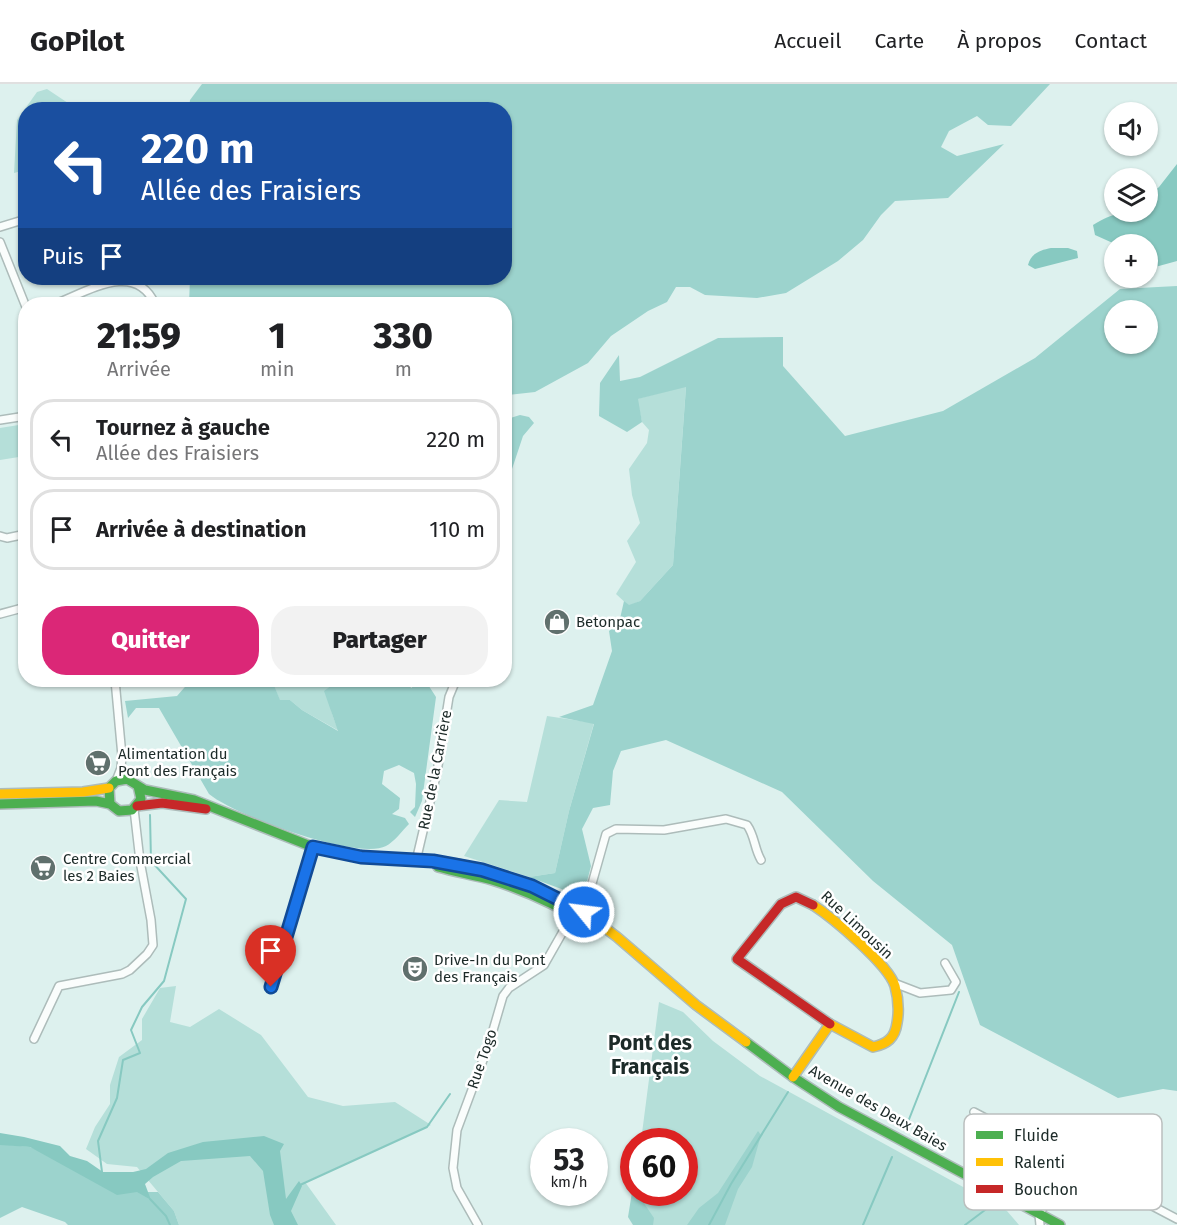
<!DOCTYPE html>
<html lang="fr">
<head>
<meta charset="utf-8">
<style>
  :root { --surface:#fff; --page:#f2f2f2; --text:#202124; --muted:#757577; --line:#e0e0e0; --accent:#db2777 }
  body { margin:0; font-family:"Fira Sans",sans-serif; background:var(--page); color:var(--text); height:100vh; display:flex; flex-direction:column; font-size:22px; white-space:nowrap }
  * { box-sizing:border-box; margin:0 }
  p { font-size:20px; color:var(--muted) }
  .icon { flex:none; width:33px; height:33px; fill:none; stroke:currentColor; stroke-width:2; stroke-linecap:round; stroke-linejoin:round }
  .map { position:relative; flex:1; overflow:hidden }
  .drawer { position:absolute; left:18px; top:213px; width:494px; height:390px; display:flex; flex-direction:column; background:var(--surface); border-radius:24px; box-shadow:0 2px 4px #0004 }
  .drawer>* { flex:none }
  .hud { position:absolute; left:18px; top:18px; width:494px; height:183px; border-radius:24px; box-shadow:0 2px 4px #0004; background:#1a4fa0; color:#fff; overflow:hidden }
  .controls { position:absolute; left:1104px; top:18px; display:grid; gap:12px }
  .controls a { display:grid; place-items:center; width:54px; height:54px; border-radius:50%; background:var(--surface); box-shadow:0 2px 4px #0004; font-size:30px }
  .speed { position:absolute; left:530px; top:1044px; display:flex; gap:12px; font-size:30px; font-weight:700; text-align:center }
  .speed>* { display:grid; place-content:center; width:78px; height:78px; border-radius:50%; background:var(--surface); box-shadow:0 2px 4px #0004; line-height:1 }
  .speed small { font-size:15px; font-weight:400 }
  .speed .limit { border:9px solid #d22; background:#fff; color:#111 }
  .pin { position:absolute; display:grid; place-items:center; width:51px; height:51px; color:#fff; margin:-62px -26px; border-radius:50% 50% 50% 0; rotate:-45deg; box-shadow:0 0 6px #0007 }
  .pin .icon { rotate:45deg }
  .me { position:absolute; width:66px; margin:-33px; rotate:299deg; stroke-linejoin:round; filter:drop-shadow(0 0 4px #0008) }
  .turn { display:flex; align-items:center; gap:21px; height:126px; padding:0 24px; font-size:27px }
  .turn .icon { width:78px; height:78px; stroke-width:2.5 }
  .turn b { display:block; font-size:42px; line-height:51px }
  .then { display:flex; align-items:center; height:57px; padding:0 24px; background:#0003; gap:12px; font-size:22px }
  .eta { display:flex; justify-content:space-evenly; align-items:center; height:102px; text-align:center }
  .eta b { font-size:36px; font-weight:800; line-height:42px }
  .button { display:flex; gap:12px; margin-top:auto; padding:12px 24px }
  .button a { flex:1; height:69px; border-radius:24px; background:var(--accent); color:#fff; font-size:24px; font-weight:800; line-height:69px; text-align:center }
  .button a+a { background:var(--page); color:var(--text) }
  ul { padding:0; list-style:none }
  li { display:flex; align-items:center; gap:18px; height:81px; margin:0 12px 9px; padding:0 12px; border:3px solid var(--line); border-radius:24px }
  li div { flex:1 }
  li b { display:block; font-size:22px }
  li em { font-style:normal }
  header { display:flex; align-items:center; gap:36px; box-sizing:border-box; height:84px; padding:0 30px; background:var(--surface); border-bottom:2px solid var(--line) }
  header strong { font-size:28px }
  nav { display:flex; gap:33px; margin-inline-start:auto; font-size:21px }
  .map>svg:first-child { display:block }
  .green { fill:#b5dfd9 }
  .forest { fill:#9cd3cd; fill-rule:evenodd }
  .water { fill:#87c9c1 }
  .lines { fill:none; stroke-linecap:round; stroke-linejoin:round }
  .stream { stroke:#87c9c1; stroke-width:2 }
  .street-casing { stroke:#adbcba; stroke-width:10 }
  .fast-casing { stroke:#adbcba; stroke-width:12 }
  .slow-casing { stroke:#adbcba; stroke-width:12 }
  .jam-casing { stroke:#adbcba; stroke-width:12 }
  .street { stroke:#fafdfc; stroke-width:7 }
  .fast { stroke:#4caf50; stroke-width:9 }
  .slow { stroke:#ffc107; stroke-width:9 }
  .jam { stroke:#c62828; stroke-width:9 }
  .route-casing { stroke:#114b97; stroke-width:15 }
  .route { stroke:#1a73e8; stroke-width:10 }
  .labels { text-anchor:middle; stroke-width:5; stroke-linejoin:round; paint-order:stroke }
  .poi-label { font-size:15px; fill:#1c2a28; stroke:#fff; text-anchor:start }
  .street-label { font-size:15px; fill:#1c2a28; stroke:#fff }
  .district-label { font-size:21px; font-weight:bold; fill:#1c2a28; stroke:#fff }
  .key { fill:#fff; stroke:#bbbfbe; stroke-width:1.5 }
  .key-label { font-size:16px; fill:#1c2a28 }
</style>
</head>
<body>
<header>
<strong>GoPilot</strong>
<nav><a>Accueil</a><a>Carte</a><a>À propos</a><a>Contact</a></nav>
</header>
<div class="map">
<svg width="1177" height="1141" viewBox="0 0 1177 1141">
  <rect width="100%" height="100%" fill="#ddf1ee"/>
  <path class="green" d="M47,5L74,23L82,25L26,26L25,86L14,89L17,36L37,8Z
    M686,302L673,481L640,517L629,522L616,510L636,478L627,457L640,439L632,411L629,385L647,359L649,346L642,338L637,315Z
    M25,340V372L0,376V344Z
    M272,596H339C324,611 331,630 339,647L302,626L290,616L280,617Z
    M547,632L594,639L569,727L555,789L529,793L464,772L499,716L527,718Z
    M176,902L170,938L190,943L219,925L261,951L308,1013L343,1022L395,1018L431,1041L305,1098L336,1141H179L174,1127L137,1083L107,1080L86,1065L95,1043L110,1020V1001L119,973L142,956V935L160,904Z
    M659,918L683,928L713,957L760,992L1007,1127L1019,1141H642L640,1109L684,1108V1058L641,1057Z"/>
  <path class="forest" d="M202,0H1050L1011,42L988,41L977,32L949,47L941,63L957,72L1004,60L948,114L895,117L881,131L863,156L838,177L786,209L757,214L705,211L690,203H676L667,218L648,227L611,252L588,279L535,308L507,311L504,310V220H189L190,194H504V26L189,25L190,16Z
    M1177,202V1007L1163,1005L1118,1014L980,941L952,861L873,797L782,708L666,656L621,667L613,687L610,721L593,724L582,745L591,782L583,813L529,793L555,789L569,727L594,640L559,633L593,621L612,567L609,547L619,539L624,517L629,521L640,517L673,481L686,303L638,315L642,338L627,348L599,332L600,299L619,271L620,297L640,293L718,254L783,253V282L845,352L943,327L1035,274L1120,205ZM1148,226V260H1114V226Z
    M520,331L529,333L534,339L523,352L504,409V341L507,335Z
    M191,596H272L280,616H290L302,626L338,647L324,607L339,596H397L412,604L413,596H425L436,613L422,717L415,733L410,728L415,723L416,700L414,689L399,681L384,687L382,700L400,714L399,725L392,730L405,734L409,740C402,747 394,758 386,762C357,777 234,731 209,710L159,624H136L128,634L125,617L177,612Z
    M758,1047L761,1051L752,1083L738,1105L725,1141H687L699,1124L718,1109Z
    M0,1060L30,1063L137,1108H158L174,1127L179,1141H68L65,1138L22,1123L0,1134Z
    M633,1102V1108L637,1109L654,1134L653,1141H633L628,1133Z"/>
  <path class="water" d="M1177,80V177L1148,185V160H1115L1095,151L1093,141C1114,128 1123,128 1148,128V113L1159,103Z
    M1051,164H1068L1077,167L1078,174L1035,185L1028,181C1031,169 1041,166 1051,164Z
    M0,1049L24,1053L60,1062L70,1072L87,1077L103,1088H133L146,1085L168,1069L203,1058L264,1052L284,1060L280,1067L286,1115L299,1097L302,1102L291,1127L298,1141H274L270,1131L263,1087L250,1072L181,1077L153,1093L145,1100L151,1116L137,1108L117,1111L30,1063L0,1061Z"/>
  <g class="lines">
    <path class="stream" d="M906,1043L959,908
      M102,1088L98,1057L117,1014L123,976L140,969L131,946L142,923L164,897L186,815L151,777L150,731
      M300,1101L427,1043L450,1010
      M150,1115L166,1132L170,1141
      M709,1141L731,1100L788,1008
      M863,1141L892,1073
      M965,1141L993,1120"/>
    <g class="street-casing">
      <path id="street" d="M0,143L26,135
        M0,158L26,223
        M55,220C87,208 135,176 155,220
        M0,336L26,332
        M0,452L7,454L26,450
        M0,530L26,523
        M115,596L122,672L121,684L116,697
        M416,777L437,688L449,613L456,596
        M584,828L606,750L616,745L664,746L726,735L747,741C755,752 754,764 761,776
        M894,899L920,909L951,906L956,898L945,879
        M271,903L313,763
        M34,955L59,902L122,890L130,886L147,870L153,861L151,836L140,777L134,725
        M974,1028L1177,1135
        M478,1141L457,1104L453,1084L457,1046L489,960L503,912L509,904L544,881L573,830
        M1040,1141L1039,1131L1069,1078"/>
    </g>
    <g class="fast-casing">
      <path id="fast" d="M138,702L141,715L132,726L119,727L110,720L109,704L116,697L127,695L145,706L194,716L313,763L361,773L377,774
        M0,720L96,717L110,720
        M438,783C456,788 474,791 492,796C528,807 561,823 593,843
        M746,958L793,993L839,1023L1060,1141"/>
    </g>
    <g class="slow-casing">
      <path id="slow" d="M0,710L83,708L109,704
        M377,774L458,780L507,793L532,802L584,828L617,853L696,921L746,958
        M793,993L830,940L873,963C887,960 895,954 897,939C899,928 898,913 895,902C888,880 833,834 813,821"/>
    </g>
    <g class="jam-casing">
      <path id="jam" d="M137,722L162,719L206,725
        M813,821L796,813L781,820L737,875L830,940"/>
    </g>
    <use href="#street" class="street"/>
    <use href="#fast" class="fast"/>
    <use href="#slow" class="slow"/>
    <use href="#jam" class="jam"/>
  </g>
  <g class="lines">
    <g class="route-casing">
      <path id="route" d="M271,903L313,763L361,773L433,777L482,786L532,802L584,828"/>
    </g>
    <use href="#route" class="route"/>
  </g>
  <defs>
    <g id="shop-disc" transform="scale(1.35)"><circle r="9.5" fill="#60706d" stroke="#fff"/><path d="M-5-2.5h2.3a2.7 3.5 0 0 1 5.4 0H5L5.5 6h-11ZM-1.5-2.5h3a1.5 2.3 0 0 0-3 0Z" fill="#fff"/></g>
    <g id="supermarket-disc" transform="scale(1.35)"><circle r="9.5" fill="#60706d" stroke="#fff"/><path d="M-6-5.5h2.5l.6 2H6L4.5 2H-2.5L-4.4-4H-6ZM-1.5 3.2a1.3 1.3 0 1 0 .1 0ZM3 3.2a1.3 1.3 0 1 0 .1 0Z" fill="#fff"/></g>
    <g id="theatre-disc" transform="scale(1.35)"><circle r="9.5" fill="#60706d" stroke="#fff"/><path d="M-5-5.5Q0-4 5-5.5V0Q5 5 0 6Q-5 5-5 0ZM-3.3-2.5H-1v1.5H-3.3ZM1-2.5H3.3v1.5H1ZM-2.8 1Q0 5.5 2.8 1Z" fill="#fff"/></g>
  </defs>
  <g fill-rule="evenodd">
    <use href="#shop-disc" x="557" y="538"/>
    <use href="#supermarket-disc" x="98" y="679"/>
    <use href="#supermarket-disc" x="43" y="784"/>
    <use href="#theatre-disc" x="415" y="885"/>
  </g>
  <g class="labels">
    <g class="poi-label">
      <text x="576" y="543">Betonpac</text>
      <text x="118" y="675">Alimentation du<tspan x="118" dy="17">Pont des Français</tspan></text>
      <text x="63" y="780">Centre Commercial<tspan x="63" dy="17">les 2 Baies</tspan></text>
      <text x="434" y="881">Drive-In du Pont<tspan x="434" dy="17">des Français</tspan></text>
    </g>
    <g class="street-label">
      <text transform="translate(435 686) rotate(-79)" y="5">Rue de la Carrière</text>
      <text transform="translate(857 841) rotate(43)" y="5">Rue Limousin</text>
      <text transform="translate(482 975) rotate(-71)" y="5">Rue Togo</text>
      <text transform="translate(878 1024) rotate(30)" y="5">Avenue des Deux Baies</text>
    </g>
    <g class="district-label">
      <text x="650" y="966">Pont des<tspan x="650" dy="24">Français</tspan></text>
    </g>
  </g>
  <rect x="964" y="1030" width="198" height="96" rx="9" class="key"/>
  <rect x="976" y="1047" width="27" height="8" fill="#4caf50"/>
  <rect x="976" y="1074" width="27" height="8" fill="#ffc107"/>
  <rect x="976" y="1101" width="27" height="8" fill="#c62828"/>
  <g class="key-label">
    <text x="1014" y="1057">Fluide</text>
    <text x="1014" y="1084">Ralenti</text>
    <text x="1014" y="1111">Bouchon</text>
  </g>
</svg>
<div class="controls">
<a><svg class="icon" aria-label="sound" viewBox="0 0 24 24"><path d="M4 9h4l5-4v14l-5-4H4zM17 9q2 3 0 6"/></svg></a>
<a><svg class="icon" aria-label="layers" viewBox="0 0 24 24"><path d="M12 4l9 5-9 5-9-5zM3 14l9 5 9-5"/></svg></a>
<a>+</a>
<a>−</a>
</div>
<div class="speed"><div>53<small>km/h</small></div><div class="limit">60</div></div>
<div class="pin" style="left:271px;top:903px;background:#d93025"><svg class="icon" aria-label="arrive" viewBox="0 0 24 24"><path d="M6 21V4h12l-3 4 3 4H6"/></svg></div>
<svg class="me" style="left:584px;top:828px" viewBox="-20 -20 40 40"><circle r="17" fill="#1a73e8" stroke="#fff" stroke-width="3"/><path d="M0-11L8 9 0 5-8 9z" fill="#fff"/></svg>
<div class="hud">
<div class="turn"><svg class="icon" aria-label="left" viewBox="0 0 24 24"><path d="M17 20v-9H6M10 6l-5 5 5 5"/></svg><div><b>220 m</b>Allée des Fraisiers</div></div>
<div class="then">Puis<svg class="icon" aria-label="arrive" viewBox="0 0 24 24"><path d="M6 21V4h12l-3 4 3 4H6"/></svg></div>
</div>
<section class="drawer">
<div class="eta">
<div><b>21:59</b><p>Arrivée</p></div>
<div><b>1</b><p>min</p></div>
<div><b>330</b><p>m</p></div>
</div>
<ul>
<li><svg class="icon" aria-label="left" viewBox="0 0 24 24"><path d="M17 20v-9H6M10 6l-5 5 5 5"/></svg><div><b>Tournez à gauche</b><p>Allée des Fraisiers</p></div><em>220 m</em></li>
<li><svg class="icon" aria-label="arrive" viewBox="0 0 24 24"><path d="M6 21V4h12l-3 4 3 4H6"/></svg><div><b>Arrivée à destination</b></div><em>110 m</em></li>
</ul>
<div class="button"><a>Quitter</a><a>Partager</a></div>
</section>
</div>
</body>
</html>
